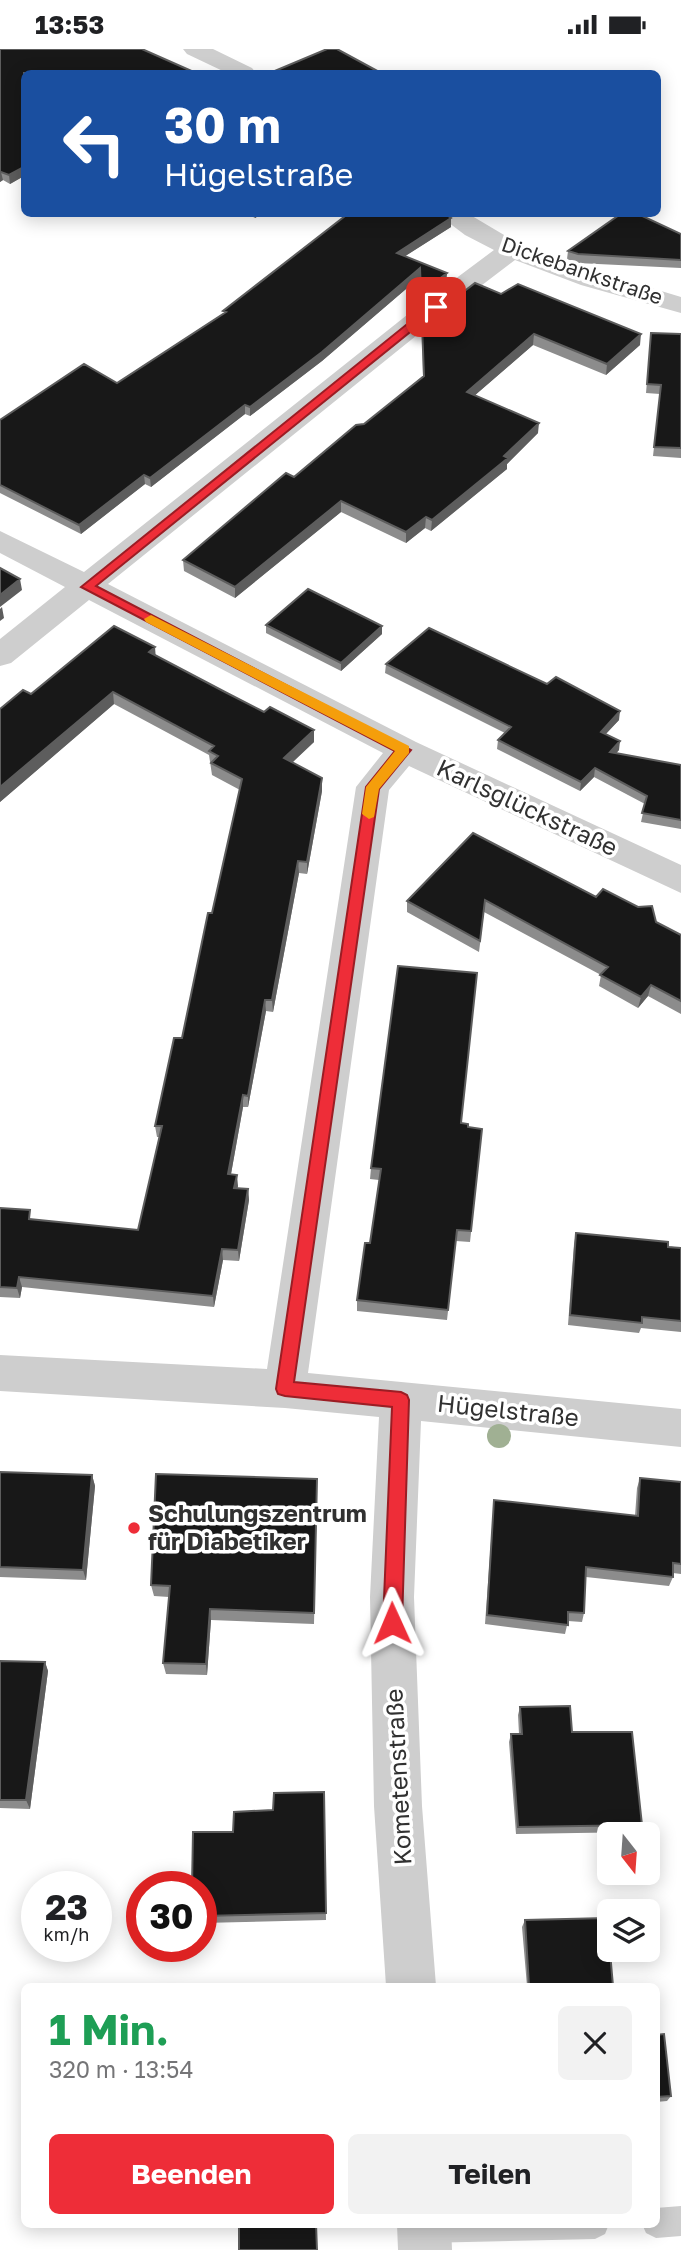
<!DOCTYPE html>
<html lang="de">
<head>
<meta charset="utf-8">
<style>
  :root { --surface:#fff; --page:#f2f2f2; --text:#202124; --muted:#757577; --accent:#ee2d38 }
  body { margin:0; font-family:"Golos Text",sans-serif; background:var(--page); color:var(--text); height:100vh; display:flex; flex-direction:column; font-size:26px; white-space:nowrap }
  * { box-sizing:border-box; margin:0 }
  p { font-size:23px; color:var(--muted) }
  .icon { flex:none; width:38px; height:38px; fill:none; stroke:currentColor; stroke-width:2; stroke-linecap:round; stroke-linejoin:round }
  .map { position:relative; flex:1; overflow:hidden }
  .drawer { position:absolute; left:21px; top:1934px; width:639px; height:245px; display:flex; flex-direction:column; background:var(--surface); border-radius:10px; box-shadow:0 4px 18px #0003 }
  .drawer>* { flex:none }
  .top-card { position:absolute; left:21px; top:21px; width:640px; height:147px; border-radius:10px; box-shadow:0 4px 18px #0003; background:#1a4fa0; color:#fff; overflow:hidden }
  .needle { width:46px; rotate:163deg }
  .buttons { position:absolute; left:597px; top:1773px; display:grid; gap:14px }
  .buttons a { display:grid; place-items:center; width:63px; height:63px; border-radius:10px; background:var(--surface); box-shadow:0 4px 18px #0003; font-size:35px }
  .speed { position:absolute; left:21px; top:1822px; display:flex; gap:14px; font-size:35px; font-weight:700; text-align:center }
  .speed>* { display:grid; place-content:center; width:91px; height:91px; border-radius:50%; background:var(--surface); box-shadow:0 4px 18px #0003; line-height:1 }
  .speed small { font-size:18px; font-weight:400 }
  .speed .limit { border:10px solid #d22; background:#fff; color:#111 }
  .pin { position:absolute; display:grid; place-items:center; width:60px; height:60px; color:#fff; margin:-30px; border-radius:14px; box-shadow:0 4px 10px #0006 }
  .me { position:absolute; width:77px; margin:-38px; rotate:359deg; stroke-linejoin:round; filter:drop-shadow(0 0 5px #0008) }
  .turn { display:flex; align-items:center; gap:24px; height:147px; padding:0 28px; font-size:32px }
  .turn .icon { width:91px; height:91px; stroke-width:2.5 }
  .turn b { display:block; font-size:49px; line-height:60px }
  .round { display:grid; place-items:center; flex:none; width:74px; height:74px; border-radius:10px; background:var(--page) }
  .overview { display:flex; align-items:center; justify-content:space-between; height:119px; padding:0 28px }
  h1 { font-size:42px; font-weight:700; line-height:52px; color:#1e9e55 }
  .action { display:flex; gap:14px; margin-top:auto; padding:14px 28px }
  .action a { flex:1; height:80px; border-radius:10px; background:var(--accent); color:#fff; font-size:28px; font-weight:700; line-height:80px; text-align:center }
  .action a+a { background:var(--page); color:var(--text) }
  .status { display:flex; justify-content:space-between; align-items:center; height:49px; padding:0 35px; background:var(--surface); direction:ltr }
  .status svg { height:19px; fill:currentColor }
  .map>svg:first-child { display:block }
  .lines { fill:none; stroke-linecap:round; stroke-linejoin:round }
  .service { fill:#cecece; fill-rule:evenodd }
  .minor { fill:#cecece; fill-rule:evenodd }
  .tree { fill:#a0b093 }
  .wall { fill:#8c8c8c }
  .shaded-wall { fill:#5d5d5d }
  .building { fill:#181818; stroke:#5d5d5d; stroke-width:2 }
  .route { fill:#ee2d38; stroke:#9b1d24; stroke-width:2 }
  .slow { fill:#f59e0b }
  .poi-dot { fill:#ee2d38; stroke:#fff; stroke-width:2.5 }
  .labels { text-anchor:middle; stroke-width:7; stroke-linejoin:round; paint-order:stroke }
  .far-street-label { font-size:21px; fill:#313131; stroke:#fff }
  .street-label { font-size:24px; fill:#313131; stroke:#fff }
  .poi-label { font-size:24px; font-weight:bold; fill:#313131; stroke:#fff; text-anchor:start }
</style>
</head>
<body>
<div class="status"><b>13:53</b><svg viewBox="0 0 49 12"><path d="M0 12V9h3v3zM5 12V6h3v6zM10 12V3h3v9zM15 12V0h3v12zM26 1h20v11H26zM47 4h2v5h-2z"/></svg></div>
<div class="map">
<svg width="681" height="2201" viewBox="0 0 681 2201">
  <rect width="100%" height="100%" fill="#fff"/>
  <g class="lines">
    <path class="service" d="M681,2157V2187L656,2189L646,2184L642,2175H656V2159Z
      M411,2175H609L605,2185L595,2190L424,2194L414,2189L409,2179Z"/>
    <path class="minor" d="M183,0H213L252,19L256,24H227L187,5Z
      M436,164H467L511,190L569,214L681,248V264L581,236L515,211L427,278L108,535L416,693L681,816V844L409,717L389,741L308,1324L681,1360V1398L421,1372L414,1548L422,1757L436,1937H386L374,1757L370,1548L379,1368L285,1359L0,1342V1306L267,1320L356,738L383,704L89,551L11,614L0,617V590L65,538L0,504V482L84,523L407,266L494,201L465,186Z
      M397,2175H451L452,2201H398Z"/>
  </g>
  <circle class="tree" cx="499" cy="1387" r="12"/>
  <path class="wall" d="M0,0L145,1L24,24V127L10,135L3,131L0,133Z
    M246,164H263L255,169Z
    M451,169V178L405,207L447,224L446,233L421,253L420,228L322,312L250,367L245,365L151,438L145,435L81,485L0,444V371L117,334L224,264L223,262Z
    M681,185V219L577,214L567,210L568,202Z
    M501,245L640,296L606,326L533,296L475,346L538,384L507,415V420L431,482L425,479L406,494L341,463L235,549L184,522L183,511L364,375L423,327L422,275Z
    M651,284L681,285V409L653,407L660,345L646,344Z
    M266,576L382,585L341,622L266,584Z
    M155,607L264,663L314,681V693L292,714L322,729V742L307,825L299,824L273,963L266,962L248,1058H243L231,1125L238,1137L237,1139L248,1140L249,1151L239,1212L223,1211L214,1258L22,1238L20,1249L0,1248V1159L32,1170L138,1181L159,1088H157L155,1077L182,989L212,864L240,741L212,726L209,706L114,655L0,753V660L31,645Z
    M386,615L619,671L606,685L619,701L616,704L681,716V780L641,773L645,755L594,728L580,742L497,700L498,691L505,684L385,624Z
    M596,848L656,873L681,886V965L648,947L638,959L599,937L601,926L484,863L479,903L407,863V852Z
    M462,1074L468,1078L482,1080L470,1193L456,1192L447,1271L357,1262V1251L370,1194L379,1131L370,1130L371,1119Z
    M576,1184L681,1199V1283L641,1279L639,1284L568,1276L574,1195Z
    M0,1423L92,1426L95,1437L86,1531L0,1528Z
    M640,1429L681,1433V1525L673,1524V1528L669,1537L586,1528L584,1564L582,1573L568,1572L565,1585L485,1575L494,1451L635,1467L637,1439Z
    M317,1443L314,1575L211,1571L207,1626L166,1625L163,1614L169,1548L154,1547L151,1536Z
    M0,1612L45,1613L48,1622L30,1760L0,1759Z
    M520,1658L572,1683L642,1776L638,1783L516,1785L509,1693L511,1685H519L518,1666Z
    M324,1743L326,1871L201,1874V1838L233,1783L273,1761Z
    M525,1871L613,1937H527L522,1878Z
    M656,1986L671,2047L667,2052L656,2053Z"/>
  <path class="shaded-wall" d="M24,118V127L10,135L9,126Z
    M0,123H1L3,131L0,133Z
    M255,164H263L255,169Z
    M451,169V178L396,213L397,204Z
    M420,219V228L322,312L250,367V358Z
    M447,224L446,233L421,253V244Z
    M534,285L533,296L466,354L467,343Z
    M641,285L640,296L606,326L607,315Z
    M245,356V365L151,438L150,429Z
    M539,374L538,384L507,415V420L431,482L432,471L504,407Z
    M144,426L145,435L81,485L79,476Z
    M341,452V463L235,549V538Z
    M426,468L425,479L406,494V483Z
    M20,530L22,541L0,558V546Z
    M2,558L4,569L0,572V560Z
    M382,577V585L341,622V614Z
    M155,598L156,611L149,603Z
    M113,643L114,655L0,753V738Z
    M620,662L619,671L599,692L601,683Z
    M314,681V693L284,721V709Z
    M620,692L619,701L609,712L610,703Z
    M595,719L594,728L580,742L581,733Z
    M322,729V742L307,825V813Z
    M298,812L299,824L273,963L272,951Z
    M651,936L648,947L638,959L641,948Z
    M265,951L266,962L248,1058V1047Z
    M243,1046V1058L229,1136L228,1125Z
    M237,1126L238,1137L235,1150L234,1139Z
    M248,1140L249,1151L239,1212L238,1201Z
    M222,1200L223,1211L214,1258L213,1247Z
    M19,1228L22,1238L20,1249L17,1239Z
    M92,1426L95,1437L86,1531L83,1521Z
    M210,1560L211,1571L207,1626L206,1615Z
    M45,1613L48,1622L30,1760L26,1751Z"/>
  <path class="building" d="M0,0H142L196,24H24V118L9,126L1,123H0Z
    M327,0H337L381,24H270Z
    M349,164H444L451,169L397,204L447,224L421,244L420,219L322,303L250,358L245,356L150,429L144,426L79,476L0,436V371L84,315L117,334L226,263L223,262Z
    M622,164H636L681,185V211L578,205L568,202Z
    M475,234L501,245L518,235L641,285L607,315L534,285L467,343L539,374L504,407L508,409L432,471L426,468L406,483L341,452L235,538L183,511L286,424L294,428L356,376L364,375L424,327L422,275Z
    M651,284L681,285V399L654,398L661,336L647,335Z
    M0,519L20,530L0,546Z
    M308,540L382,577L341,614L266,576Z
    M114,577L155,598L149,603L225,643L264,663L270,658L314,681L284,709L322,729L307,813L298,812L272,951H265L248,1047L243,1046L228,1125L237,1126L234,1139L248,1140L238,1201L222,1200L213,1247L19,1228L17,1239L0,1238V1159L30,1161L29,1170L138,1181L162,1077H155L174,989H182L208,864H212L242,730L211,714L218,707L209,702L214,697L113,643L0,738V660L23,641L31,645Z
    M429,579L547,635L556,628L620,662L601,683L620,692L610,703L681,716V771L642,764L647,747L595,719L581,733L498,691L511,678L386,615Z
    M473,784L596,848L603,840L638,858L652,857L656,873L681,886V952L651,936L641,948L600,926L608,918L485,851L480,892L407,852Z
    M398,917L477,924L461,1074L468,1075V1078L482,1080L471,1182L457,1181L448,1261L357,1251L365,1194H370L381,1120L371,1119Z
    M576,1184L668,1193V1198L681,1199V1272L642,1268V1274L570,1266Z
    M0,1423L92,1426L83,1521L0,1518Z
    M156,1425L317,1430L314,1564L210,1560L206,1615L163,1614L170,1537L151,1536Z
    M640,1429L681,1433V1515L673,1514V1528L586,1518L584,1564L568,1563V1576L487,1566L494,1451L638,1467Z
    M0,1612L45,1613L26,1751H0Z
    M570,1657L572,1683H632L642,1776L518,1778L511,1685H522L520,1658Z
    M324,1743L326,1864L201,1867V1838H192L193,1783H233L234,1763L273,1761L274,1744Z
    M607,1869L613,1937H529L525,1871Z
    M664,1985L671,2047L656,2048V1986Z
    M239,2175H316L317,2201H239Z"/>
  <path class="route" d="M432,255L441,258L96,537L411,701L379,740L294,1333L401,1343L407,1346L409,1351L402,1574L399,1580L392,1583L386,1580L383,1574L392,1358L285,1347L278,1345L276,1340L366,738L395,702L81,538Z"/>
  <path class="slow" d="M151,566L409,697V704L379,740L374,768L369,770L362,765L366,738L395,702L146,573L144,570Z"/>
  <circle class="poi-dot" cx="134" cy="1479" r="7"/>
  <g class="labels">
    <g class="far-street-label">
      <text transform="translate(582 222) rotate(19)" y="7">Dickebankstraße</text>
    </g>
    <g class="street-label">
      <text transform="translate(527 759) rotate(25)" y="8">Karlsglückstraße</text>
      <text transform="translate(508 1362) rotate(6)" y="8">Hügelstraße</text>
      <text transform="translate(399 1728) rotate(-93)" y="8">Kometenstraße</text>
    </g>
    <g class="poi-label">
      <text x="148" y="1473">Schulungszentrum<tspan x="148" dy="28">für Diabetiker</tspan></text>
    </g>
  </g>
</svg>
<div class="buttons">
<a><svg class="needle" viewBox="-14 -14 28 28"><path d="M0-13l5 13h-10z" fill="#e53935"/><path d="M0 13l5-13h-10z" fill="#757577"/></svg></a>
<a><svg class="icon" aria-label="layers" viewBox="0 0 24 24"><path d="M12 4l9 5-9 5-9-5zM3 14l9 5 9-5"/></svg></a>
</div>
<div class="speed"><div>23<small>km/h</small></div><div class="limit">30</div></div>
<div class="pin" style="left:436px;top:258px;background:#d93025"><svg class="icon" aria-label="arrive" viewBox="0 0 24 24"><path d="M6 21V4h12l-3 4 3 4H6"/></svg></div>
<svg class="me" style="left:392px;top:1574px" viewBox="-20 -20 40 40"><path d="M0-17L14 15 0 8-14 15z" fill="#ee2d38" stroke="#fff" stroke-width="4"/></svg>
<div class="top-card">
<div class="turn"><svg class="icon" aria-label="left" viewBox="0 0 24 24"><path d="M17 20v-9H6M10 6l-5 5 5 5"/></svg><div><b>30 m</b>Hügelstraße</div></div>
</div>
<section class="drawer">
<div class="overview"><div><h1>1 Min.</h1><p>320 m · 13:54</p></div><a class="round"><svg class="icon" aria-label="close" viewBox="0 0 24 24"><path d="M6 6l12 12M18 6L6 18"/></svg></a></div>
<div class="action"><a>Beenden</a><a>Teilen</a></div>
</section>
</div>
</body>
</html>
